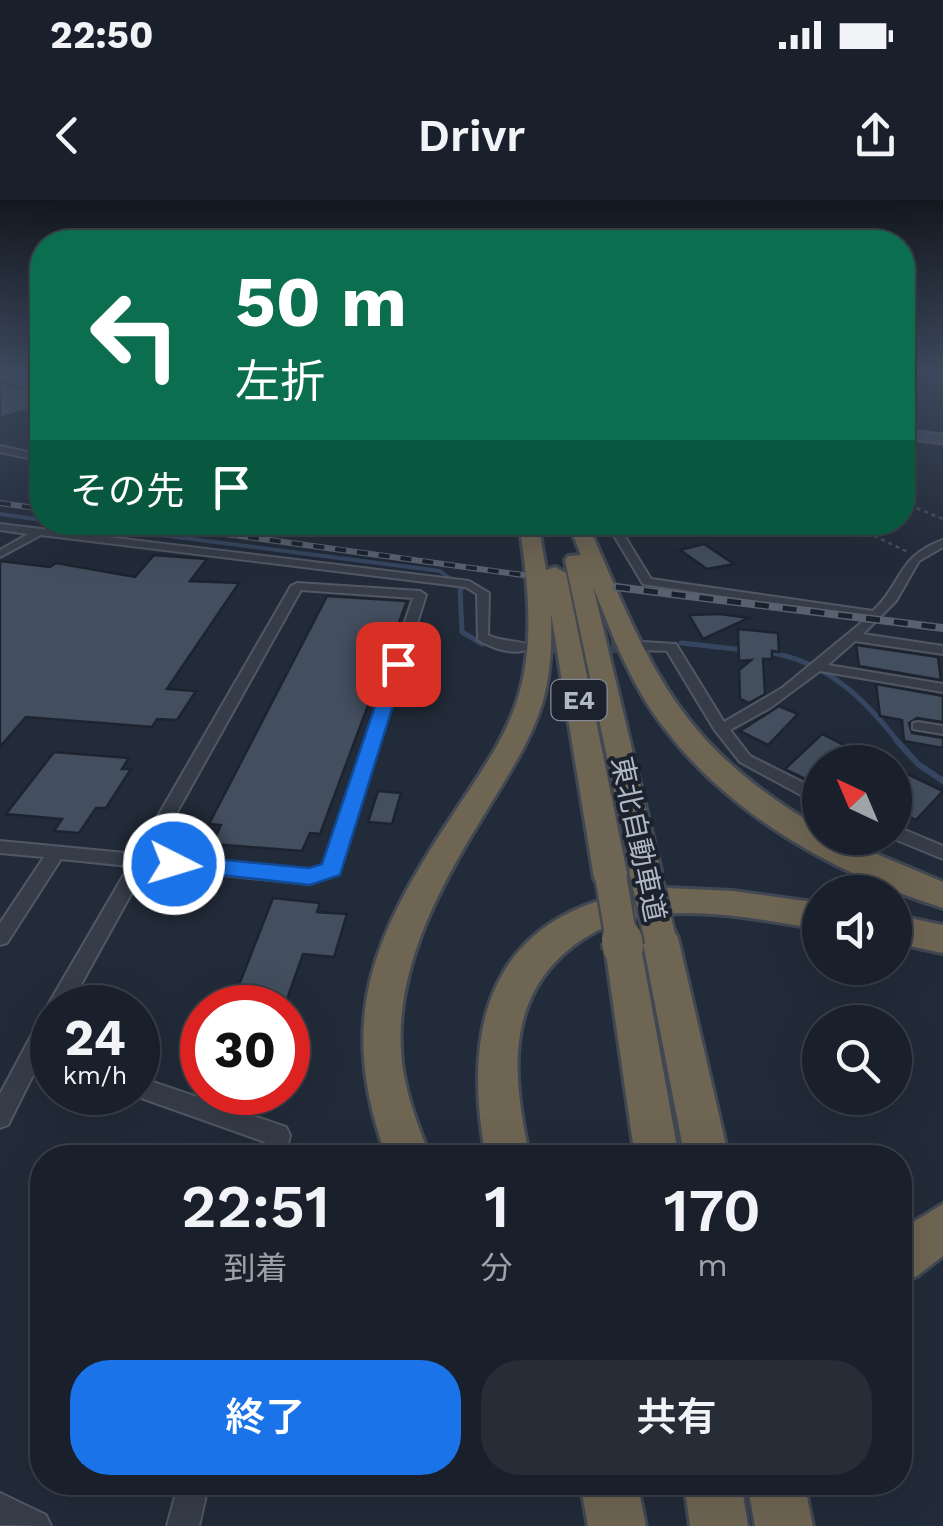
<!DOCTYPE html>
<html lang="ja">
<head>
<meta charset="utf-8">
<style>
  :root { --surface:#1a202b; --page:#272d37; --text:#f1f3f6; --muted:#9fa3a9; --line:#383e47; --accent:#1a73e8 }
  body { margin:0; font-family:"Work Sans","Noto Sans JP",sans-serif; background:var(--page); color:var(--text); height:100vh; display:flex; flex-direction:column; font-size:38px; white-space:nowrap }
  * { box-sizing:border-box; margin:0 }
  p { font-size:32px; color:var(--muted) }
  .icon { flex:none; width:55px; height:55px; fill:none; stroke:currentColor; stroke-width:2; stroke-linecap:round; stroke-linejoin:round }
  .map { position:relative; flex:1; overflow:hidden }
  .details { position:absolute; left:30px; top:945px; width:882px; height:350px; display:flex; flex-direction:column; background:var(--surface); border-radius:40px; box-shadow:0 10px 40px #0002,0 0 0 2px var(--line) }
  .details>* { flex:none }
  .hud { position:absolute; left:30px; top:30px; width:885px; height:305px; border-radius:40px; box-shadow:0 10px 40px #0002,0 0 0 2px var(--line); background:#0b6e4f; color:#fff; overflow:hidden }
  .needle { width:65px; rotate:316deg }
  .tools { position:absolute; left:802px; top:545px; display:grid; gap:20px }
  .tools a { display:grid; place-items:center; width:110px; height:110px; border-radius:50%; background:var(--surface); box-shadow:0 10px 40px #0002,0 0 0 2px var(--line); font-size:50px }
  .speed { position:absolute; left:30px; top:785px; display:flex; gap:20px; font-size:50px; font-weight:700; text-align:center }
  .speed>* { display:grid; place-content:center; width:130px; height:130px; border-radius:50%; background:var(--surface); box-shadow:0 10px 40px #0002,0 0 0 2px var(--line); line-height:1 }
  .speed small { font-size:25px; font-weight:400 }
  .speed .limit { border:15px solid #d22; background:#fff; color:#111 }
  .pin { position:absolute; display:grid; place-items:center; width:85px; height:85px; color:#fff; margin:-42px; border-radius:20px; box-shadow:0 5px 15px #0006 }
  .me { position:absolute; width:110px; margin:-55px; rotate:95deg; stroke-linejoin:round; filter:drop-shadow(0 0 8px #0008) }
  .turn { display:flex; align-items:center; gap:35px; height:210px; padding:0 40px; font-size:45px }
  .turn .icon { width:130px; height:130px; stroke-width:2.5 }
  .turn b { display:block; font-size:70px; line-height:85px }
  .then { display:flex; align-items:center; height:95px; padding:0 40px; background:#0003; gap:20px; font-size:38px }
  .eta { display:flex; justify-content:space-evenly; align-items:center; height:170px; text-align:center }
  .eta b { font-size:60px; font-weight:600; line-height:70px }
  .cta { display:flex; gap:20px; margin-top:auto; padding:20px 40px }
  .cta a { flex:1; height:115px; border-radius:40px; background:var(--accent); color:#fff; font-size:40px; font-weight:600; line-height:115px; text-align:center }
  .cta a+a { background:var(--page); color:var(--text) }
  .status { display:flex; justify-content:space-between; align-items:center; height:70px; padding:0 50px; background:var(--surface); direction:ltr }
  .status svg { height:28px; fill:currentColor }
  header { display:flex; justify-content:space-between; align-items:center; height:130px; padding:0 40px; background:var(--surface); font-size:45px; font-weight:600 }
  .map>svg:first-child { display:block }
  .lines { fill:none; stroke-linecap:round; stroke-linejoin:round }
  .stream-far2 { stroke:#364660; stroke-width:4 }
  .stream-far1 { stroke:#364660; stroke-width:5 }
  .stream { stroke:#364660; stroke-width:6 }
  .building { fill:#434e5e; stroke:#1d2430; stroke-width:2.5 }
  .street-tunnel { stroke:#37404e; stroke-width:14; stroke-dasharray:14 6; stroke-linecap:butt }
  .street-casing { stroke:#515864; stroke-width:4 }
  .secondary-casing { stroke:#515864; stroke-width:5 }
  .highway-casing { stroke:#414854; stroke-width:6 }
  .path { stroke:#425457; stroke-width:2.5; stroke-dasharray:4 4; stroke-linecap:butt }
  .street { fill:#363d49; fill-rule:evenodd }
  .secondary { fill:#444c5c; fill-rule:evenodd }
  .highway { fill:#6f6553; fill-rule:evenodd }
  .rail-far1-casing { stroke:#586170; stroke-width:6 }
  .rail-casing { stroke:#586170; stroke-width:8 }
  .rail-far1 { stroke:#1b222e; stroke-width:4; stroke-dasharray:11; stroke-linecap:butt }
  .rail { stroke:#1b222e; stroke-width:5; stroke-dasharray:14; stroke-linecap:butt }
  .highway-bridge-far1-casing { stroke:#414854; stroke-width:36; stroke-linecap:butt }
  .highway-bridge-casing { stroke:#414854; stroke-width:45; stroke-linecap:butt }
  .highway-bridge-far1 { stroke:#6f6553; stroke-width:31 }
  .highway-bridge { stroke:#6f6553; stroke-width:40 }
  .route { fill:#1a73e8; stroke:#114b97; stroke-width:2.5 }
  .labels { text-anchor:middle; stroke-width:8; stroke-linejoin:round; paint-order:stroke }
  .shield { fill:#1b222e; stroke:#848b98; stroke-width:2.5 }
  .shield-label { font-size:25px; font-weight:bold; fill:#b1b8c5 }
  .street-label { font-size:28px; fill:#b1b8c5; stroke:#1b222e }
</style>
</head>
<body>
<div class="status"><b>22:50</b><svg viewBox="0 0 49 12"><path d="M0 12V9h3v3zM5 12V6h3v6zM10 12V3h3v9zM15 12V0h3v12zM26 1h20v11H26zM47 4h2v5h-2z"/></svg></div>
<header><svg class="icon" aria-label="back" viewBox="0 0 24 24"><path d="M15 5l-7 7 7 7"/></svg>Drivr<svg class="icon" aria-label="share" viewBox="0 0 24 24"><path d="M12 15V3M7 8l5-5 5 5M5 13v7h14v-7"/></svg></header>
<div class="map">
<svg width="943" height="1326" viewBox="0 0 943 1326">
  <rect width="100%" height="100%" fill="#222b39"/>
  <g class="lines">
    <path class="stream-far2" d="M0,314L42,320
      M59,322L440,371L463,388"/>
    <path class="stream-far1" d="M460,386L462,432L482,444
      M681,443L745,450
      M767,452C826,461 864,498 899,543"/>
    <path class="stream" d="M897,541L918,564L943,581"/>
  </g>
  <path class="building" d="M0,182L42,194V206L0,218Z
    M704,344L734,364L707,369L680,350Z
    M154,355L207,359L190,381L239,383L167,489L196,491L177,520L157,519L152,527L26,517L0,547V361L50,367L56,363L135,377Z
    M327,396L407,401L320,634L310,633L302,651L212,644L221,625L209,624Z
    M720,414L749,418L703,439L689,415Z
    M738,429L778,433L779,452L772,451V459H763L765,494L749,503L740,499L739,470L751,460L739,461Z
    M856,445L938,457L941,480L859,466Z
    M876,484L943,496V522L917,518L909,523L912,533L943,538V548L904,541L902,520L880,516Z
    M779,506L798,514L768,545L740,531Z
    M822,534L850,548L836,562H820V586L785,569Z
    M54,552L129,558L122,569H131L106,608H96L79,633L54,631L62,619L6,614Z
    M895,568L943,591L916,620L895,609Z
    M378,591L401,593L392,624L368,622Z
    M273,698L320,703L317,712L347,714L334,757L303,754L284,808H230Z"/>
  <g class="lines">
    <path class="street-tunnel" d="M531,447L640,446"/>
    <g class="street-casing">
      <path id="street" d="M0,246L42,255V261L0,252Z
        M606,322H616L651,379L873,411C904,382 896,357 943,340V347L919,361L896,401L863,434L943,446V454L855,441L828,465L943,484V492L820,471L770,508L730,530L750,556L820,591V603L814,602L740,562L714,529L667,451L643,450L637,446L643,442L676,444L724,522L782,488L867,418L643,384Z
        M0,324L469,381L489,393L488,435C503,443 521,439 532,447C516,457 494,449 478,440L477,394L466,387L41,335L0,357V350L28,334L0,330Z
        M297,383L420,391L426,395L340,669L337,674L310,684L146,667L68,808H52V836L47,847L52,849V867L39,863L8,925L0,928V894L45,810L129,666L61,659L7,743L0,745V723L44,657L0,653V641L136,654L291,386ZM301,390L413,398L324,665L309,670L153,655Z
        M918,522L943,526V534L913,529V523Z
        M895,626L943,646V659L892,638H895Z
        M138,877L286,927L290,935L285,958H261L265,942L130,894L138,892Z
        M179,1282H209L199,1326H167Z
        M0,1293L46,1315L51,1326L0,1325Z"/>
    </g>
    <g class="secondary-casing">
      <path id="secondary" d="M0,172L42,185V191L0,178Z
        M902,230L943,235V243L902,238Z"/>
    </g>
    <g class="highway-casing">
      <path id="highway" d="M519,322H538L546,370L555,367L566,373L628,678L623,687L611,690L599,687L594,678L551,413C552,444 551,474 542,504C530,543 506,578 485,613C438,689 389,777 403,870C408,901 419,929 431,958H387C335,817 374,735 452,616C475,580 502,545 516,504C536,445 528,383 519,322Z
        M568,322H587C650,467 676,544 820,628V638H839L943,682V708C838,675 732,617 665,529C632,487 612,435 593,386L661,671L657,679L645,683L633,679L565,360L568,356L581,355Z
        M667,688L733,691L820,703V729C763,720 702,707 643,716C618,720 594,730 573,746C503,800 513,880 530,958H486C458,808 501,702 667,688Z
        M895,715L943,725V753L895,743Z
        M660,724L673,728L678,738L729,958H685L642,738L647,728Z
        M623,733L636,737L641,747L679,958H635L605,747L610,737Z
        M943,1004V1056L917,1076L900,1083V1030Z
        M580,1282H637L646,1326H588Z
        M684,1282H741L748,1326H690Z
        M747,1282H804L813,1326H755Z"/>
    </g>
    <path class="path" d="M902,302L943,319
      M845,322L908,352"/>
    <use href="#street" class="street"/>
    <use href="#secondary" class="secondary"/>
    <use href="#highway" class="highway"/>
    <g class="rail-far1-casing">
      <path id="rail-far1" d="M0,303L42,309
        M139,322L523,375
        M616,387L627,388"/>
    </g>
    <g class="rail-casing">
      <path id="rail" d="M616,387L943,428"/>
    </g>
    <use href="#rail-far1" class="rail-far1"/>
    <use href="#rail" class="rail"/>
    <g class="highway-bridge-far1-casing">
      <path id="highway-bridge-far1" d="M645,671L660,738
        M611,678L622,743"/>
    </g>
    <g class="highway-bridge-casing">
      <path id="highway-bridge" d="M622,740L623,747"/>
    </g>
    <use href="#highway-bridge-far1" class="highway-bridge-far1"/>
    <use href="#highway-bridge" class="highway-bridge"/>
  </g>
  <linearGradient id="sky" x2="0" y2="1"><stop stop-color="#13181f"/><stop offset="0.48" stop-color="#3e4a5f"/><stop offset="1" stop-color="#3e4a5f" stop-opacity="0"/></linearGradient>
  <rect width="943" height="358" fill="url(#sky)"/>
  <path class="route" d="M398,458L406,464L340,675L310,685L166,669L163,664L174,655L309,668L322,664L389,464Z"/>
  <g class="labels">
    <rect class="shield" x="551.5" y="480" width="55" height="40" rx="8"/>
    <g class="shield-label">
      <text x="579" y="509">E4</text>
    </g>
    <g class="street-label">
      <text transform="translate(639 639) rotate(78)" y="10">東北自動車道</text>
    </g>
  </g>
</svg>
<div class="tools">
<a><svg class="needle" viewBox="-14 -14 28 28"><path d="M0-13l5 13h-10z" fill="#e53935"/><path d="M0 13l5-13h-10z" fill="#9fa3a9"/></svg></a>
<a><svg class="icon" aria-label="sound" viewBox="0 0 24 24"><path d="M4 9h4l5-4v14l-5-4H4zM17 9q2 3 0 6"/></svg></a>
<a><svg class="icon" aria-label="search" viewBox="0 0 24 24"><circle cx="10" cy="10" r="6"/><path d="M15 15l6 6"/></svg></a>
</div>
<div class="speed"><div>24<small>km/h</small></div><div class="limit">30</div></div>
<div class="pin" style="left:398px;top:464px;background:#d93025"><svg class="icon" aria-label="arrive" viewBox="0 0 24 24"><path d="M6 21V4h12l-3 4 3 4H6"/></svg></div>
<svg class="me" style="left:174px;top:664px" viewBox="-20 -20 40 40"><circle r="17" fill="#1a73e8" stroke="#fff" stroke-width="3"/><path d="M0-11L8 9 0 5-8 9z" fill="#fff"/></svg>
<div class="hud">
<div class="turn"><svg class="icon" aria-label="left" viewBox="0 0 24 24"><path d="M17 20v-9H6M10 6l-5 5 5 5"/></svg><div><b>50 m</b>左折</div></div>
<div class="then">その先<svg class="icon" aria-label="arrive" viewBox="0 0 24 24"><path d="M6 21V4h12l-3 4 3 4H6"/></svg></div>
</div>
<section class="details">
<div class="eta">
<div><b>22:51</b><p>到着</p></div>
<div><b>1</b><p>分</p></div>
<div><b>170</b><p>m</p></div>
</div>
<div class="cta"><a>終了</a><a>共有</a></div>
</section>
</div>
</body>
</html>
